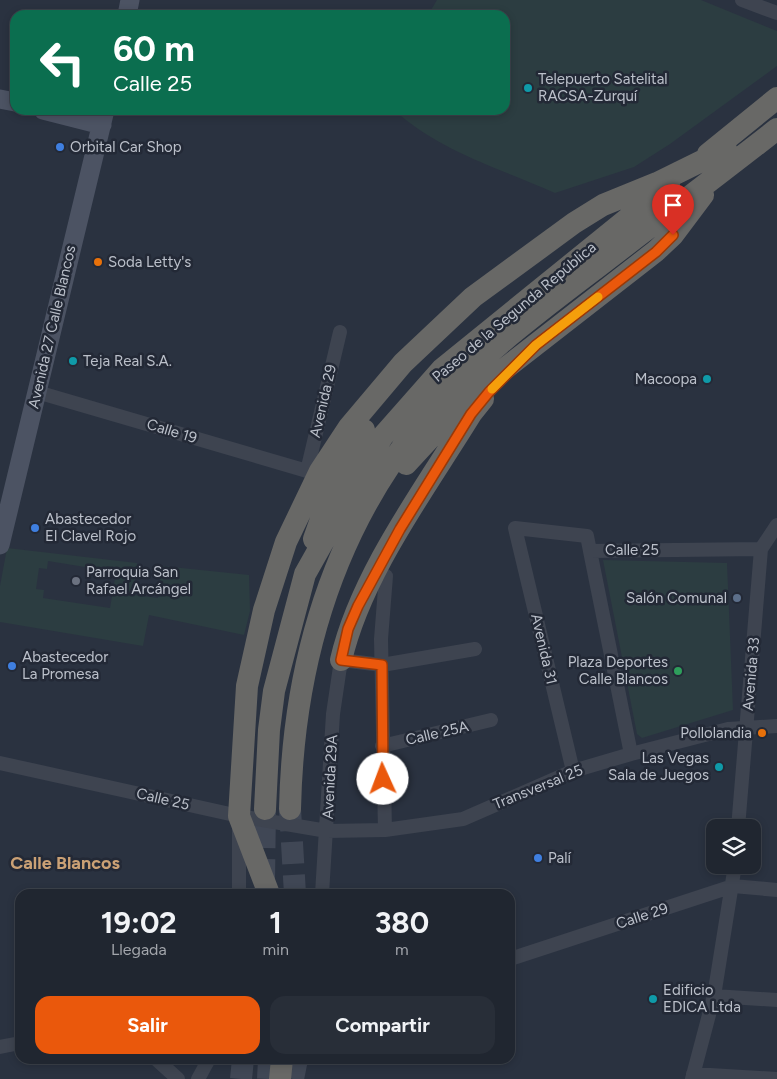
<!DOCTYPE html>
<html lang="es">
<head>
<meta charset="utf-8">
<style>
  :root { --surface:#202630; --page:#282e38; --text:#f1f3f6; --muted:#a2a5ab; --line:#3d434c; --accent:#ea580c }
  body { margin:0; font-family:Figtree,sans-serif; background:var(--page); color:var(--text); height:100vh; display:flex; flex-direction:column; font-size:19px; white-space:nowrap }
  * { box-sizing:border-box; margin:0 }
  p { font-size:16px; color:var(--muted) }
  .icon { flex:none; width:28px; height:28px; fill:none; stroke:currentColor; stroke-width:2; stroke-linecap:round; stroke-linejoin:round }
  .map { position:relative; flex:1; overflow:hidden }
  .sheet { position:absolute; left:15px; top:889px; width:500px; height:175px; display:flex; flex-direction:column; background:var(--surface); border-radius:15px; box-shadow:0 2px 8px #0003,0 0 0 1px var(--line) }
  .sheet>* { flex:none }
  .banner { position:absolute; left:10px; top:10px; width:500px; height:105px; border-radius:15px; box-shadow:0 2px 8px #0003,0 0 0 1px var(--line); background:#0b6e4f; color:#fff; overflow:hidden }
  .fabs { position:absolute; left:706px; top:819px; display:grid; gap:10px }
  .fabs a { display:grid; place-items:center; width:55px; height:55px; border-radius:10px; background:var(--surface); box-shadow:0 2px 8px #0003,0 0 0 1px var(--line); font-size:25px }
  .pin { position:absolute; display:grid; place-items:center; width:42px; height:42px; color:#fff; margin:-51px -21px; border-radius:50% 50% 50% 0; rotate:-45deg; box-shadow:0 0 5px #0007 }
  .pin .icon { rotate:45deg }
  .me { position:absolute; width:55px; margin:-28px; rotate:358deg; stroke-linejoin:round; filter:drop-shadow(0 0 4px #0008) }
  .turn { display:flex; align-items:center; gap:18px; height:105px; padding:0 20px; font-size:22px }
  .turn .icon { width:65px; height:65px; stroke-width:2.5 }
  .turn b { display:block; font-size:35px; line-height:42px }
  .eta { display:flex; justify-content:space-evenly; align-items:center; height:85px; text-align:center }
  .eta b { font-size:30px; font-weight:700; line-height:35px }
  .button { display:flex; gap:10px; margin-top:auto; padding:10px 20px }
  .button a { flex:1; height:58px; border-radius:15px; background:var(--accent); color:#fff; font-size:20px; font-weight:700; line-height:58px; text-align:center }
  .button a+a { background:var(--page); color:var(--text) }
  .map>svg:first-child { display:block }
  .green { fill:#2c3d41; fill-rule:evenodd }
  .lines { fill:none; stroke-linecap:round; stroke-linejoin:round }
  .trunk-tunnel { stroke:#404755; stroke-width:22; stroke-dasharray:22 11; stroke-linecap:butt }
  .minor { stroke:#3e4450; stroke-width:14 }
  .secondary { stroke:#4c5363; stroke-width:19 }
  .trunk { stroke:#686866; stroke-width:22 }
  .route-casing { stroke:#983908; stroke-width:12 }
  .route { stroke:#ea580c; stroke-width:9 }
  .slow { stroke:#f59e0b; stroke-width:9 }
  .culture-dot { fill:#0f9aa8; stroke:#232936; stroke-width:2 }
  .shop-dot { fill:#3f7fe0; stroke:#232936; stroke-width:2 }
  .food-dot { fill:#e8710a; stroke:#232936; stroke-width:2 }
  .worship-dot { fill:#6b7280; stroke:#232936; stroke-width:2 }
  .service-dot { fill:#5c6f8a; stroke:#232936; stroke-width:2 }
  .leisure-dot { fill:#2e9e5b; stroke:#232936; stroke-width:2 }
  .labels { text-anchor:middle; stroke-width:5; stroke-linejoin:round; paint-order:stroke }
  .poi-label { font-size:15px; fill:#bbc0ca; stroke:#232936; text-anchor:start }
  .street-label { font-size:15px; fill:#bbc0ca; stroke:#232936 }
  .quarter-label { font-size:18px; font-weight:bold; fill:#cba175; stroke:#232936 }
</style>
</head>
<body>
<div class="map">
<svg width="777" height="1079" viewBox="0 0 777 1079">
  <rect width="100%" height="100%" fill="#2a3240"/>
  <path class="green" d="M437,0H701L777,31V66L670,144L634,167L555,193C503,170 443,152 400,115L399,110H505V15H428Z
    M7,548L137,563L133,595L158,598L162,566L249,575L250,611L244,635L149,615L143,646L0,622V586ZM48,561L116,572L110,608L43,598L44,590L36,589L39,568L47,569Z
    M603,560L727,563L733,710L642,738L637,734Z"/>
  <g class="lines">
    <path class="trunk-tunnel" d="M290,809L295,894
      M264,881L265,809
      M241,1079L243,1059
      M268,1079L269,1059
      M293,1079L297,1059"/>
    <path class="minor" d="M742,0L777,13
      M37,392L307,471L340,332
      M590,551L631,754
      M382,746L491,720
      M0,763L239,816L327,831L385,830L463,819L573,771L631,754L728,729L777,726
      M573,771L515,528L587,536L590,551L761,549
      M738,828L761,549L777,525
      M385,830L381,639L386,576
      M239,894V830
      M322,894L333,714L341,660L382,665L475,649
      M510,959L733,886L777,890
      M714,996L777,1000
      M0,1047L20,1043
      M156,1059L178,1079
      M693,1074L777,1079
      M198,1079L209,1059
      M692,1079L714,996L735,865"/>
    <path class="secondary" d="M127,15L130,0
      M0,99L15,102
      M43,110L102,125
      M0,545L105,110"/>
    <path class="trunk" d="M708,154L777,98
      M406,464L466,399L656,251L673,235L703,195
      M314,539L335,480L364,430
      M341,660C361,574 425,489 471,414L483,399
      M265,809L269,730L274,691L305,574L382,437L442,369L669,185
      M290,809C293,669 331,535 420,424C470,363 533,316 595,269C656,222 717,176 777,129
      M269,894L239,816L247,686L264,610L286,542L320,471L349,427L403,363L473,297L574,223L603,205L657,183L726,149
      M280,1079L282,1059"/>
  </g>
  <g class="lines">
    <g class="route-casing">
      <path id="route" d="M383,779L382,665L341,660L348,629L358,606L400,529L471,414L489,392L536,345L656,252L673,235"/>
    </g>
    <use href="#route" class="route"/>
    <path class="slow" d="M492,389L536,345L598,297"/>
  </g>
  <g class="culture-dot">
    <circle cx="528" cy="88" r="5"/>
    <circle cx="73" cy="361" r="5"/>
    <circle cx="707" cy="379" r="5"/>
    <circle cx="719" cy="767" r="5"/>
    <circle cx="653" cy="999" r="5"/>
  </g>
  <g class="shop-dot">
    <circle cx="60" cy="147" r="5"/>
    <circle cx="35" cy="528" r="5"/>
    <circle cx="12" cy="666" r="5"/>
    <circle cx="538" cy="858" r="5"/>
  </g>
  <g class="food-dot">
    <circle cx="98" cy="262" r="5"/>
    <circle cx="762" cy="733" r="5"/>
  </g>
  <circle class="worship-dot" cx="76" cy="581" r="5"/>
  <circle class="service-dot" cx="737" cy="598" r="5"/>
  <circle class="leisure-dot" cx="678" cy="671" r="5"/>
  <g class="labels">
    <g class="poi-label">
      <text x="538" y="84">Telepuerto Satelital<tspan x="538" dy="17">RACSA-Zurquí</tspan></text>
      <text x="70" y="152">Orbital Car Shop</text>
      <text x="108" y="267">Soda Letty's</text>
      <text x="83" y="366">Teja Real S.A.</text>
      <text x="697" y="384" text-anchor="end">Macoopa</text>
      <text x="45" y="524">Abastecedor<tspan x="45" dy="17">El Clavel Rojo</tspan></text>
      <text x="86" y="577">Parroquia San<tspan x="86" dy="17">Rafael Arcángel</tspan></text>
      <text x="727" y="603" text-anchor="end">Salón Comunal</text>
      <text x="22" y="662">Abastecedor<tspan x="22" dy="17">La Promesa</tspan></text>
      <text x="668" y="667" text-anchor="end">Plaza Deportes<tspan x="668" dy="17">Calle Blancos</tspan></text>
      <text x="752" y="738" text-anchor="end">Pollolandia</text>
      <text x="709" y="763" text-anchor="end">Las Vegas<tspan x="709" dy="17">Sala de Juegos</tspan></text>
      <text x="548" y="863">Palí</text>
      <text x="663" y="995">Edificio<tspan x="663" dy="17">EDICA Ltda</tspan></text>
    </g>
    <g class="street-label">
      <text transform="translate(514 312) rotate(-40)" y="5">Paseo de la Segunda República</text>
      <text transform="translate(52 327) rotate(-77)" y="5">Avenida 27 Calle Blancos</text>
      <text transform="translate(323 401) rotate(-77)" y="5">Avenida 29</text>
      <text transform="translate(172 431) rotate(17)" y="5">Calle 19</text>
      <text x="632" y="555">Calle 25</text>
      <text transform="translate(544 649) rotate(77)" y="5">Avenida 31</text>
      <text transform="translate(751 674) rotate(-85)" y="5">Avenida 33</text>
      <text transform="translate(437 733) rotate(-13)" y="5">Calle 25A</text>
      <text transform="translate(330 777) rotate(-87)" y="5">Avenida 29A</text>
      <text transform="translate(538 787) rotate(-22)" y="5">Transversal 25</text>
      <text transform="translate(163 799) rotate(13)" y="5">Calle 25</text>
      <text transform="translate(642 916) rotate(-18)" y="5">Calle 29</text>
    </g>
    <g class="quarter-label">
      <text x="65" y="869">Calle Blancos</text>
    </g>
  </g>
</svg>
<div class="fabs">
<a><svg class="icon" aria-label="layers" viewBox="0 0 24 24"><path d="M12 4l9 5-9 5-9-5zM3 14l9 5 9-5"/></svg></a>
</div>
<div class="pin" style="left:673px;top:235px;background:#d93025"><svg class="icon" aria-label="arrive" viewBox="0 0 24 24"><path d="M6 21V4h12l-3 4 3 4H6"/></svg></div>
<svg class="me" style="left:383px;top:779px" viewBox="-20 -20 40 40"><circle r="19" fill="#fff"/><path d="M0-13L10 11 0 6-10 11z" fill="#ea580c"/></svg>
<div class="banner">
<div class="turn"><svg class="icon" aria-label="left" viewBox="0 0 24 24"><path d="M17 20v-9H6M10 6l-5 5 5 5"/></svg><div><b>60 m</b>Calle 25</div></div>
</div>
<section class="sheet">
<div class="eta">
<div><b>19:02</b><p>Llegada</p></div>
<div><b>1</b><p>min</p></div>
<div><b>380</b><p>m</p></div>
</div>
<div class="button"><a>Salir</a><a>Compartir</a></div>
</section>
</div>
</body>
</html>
